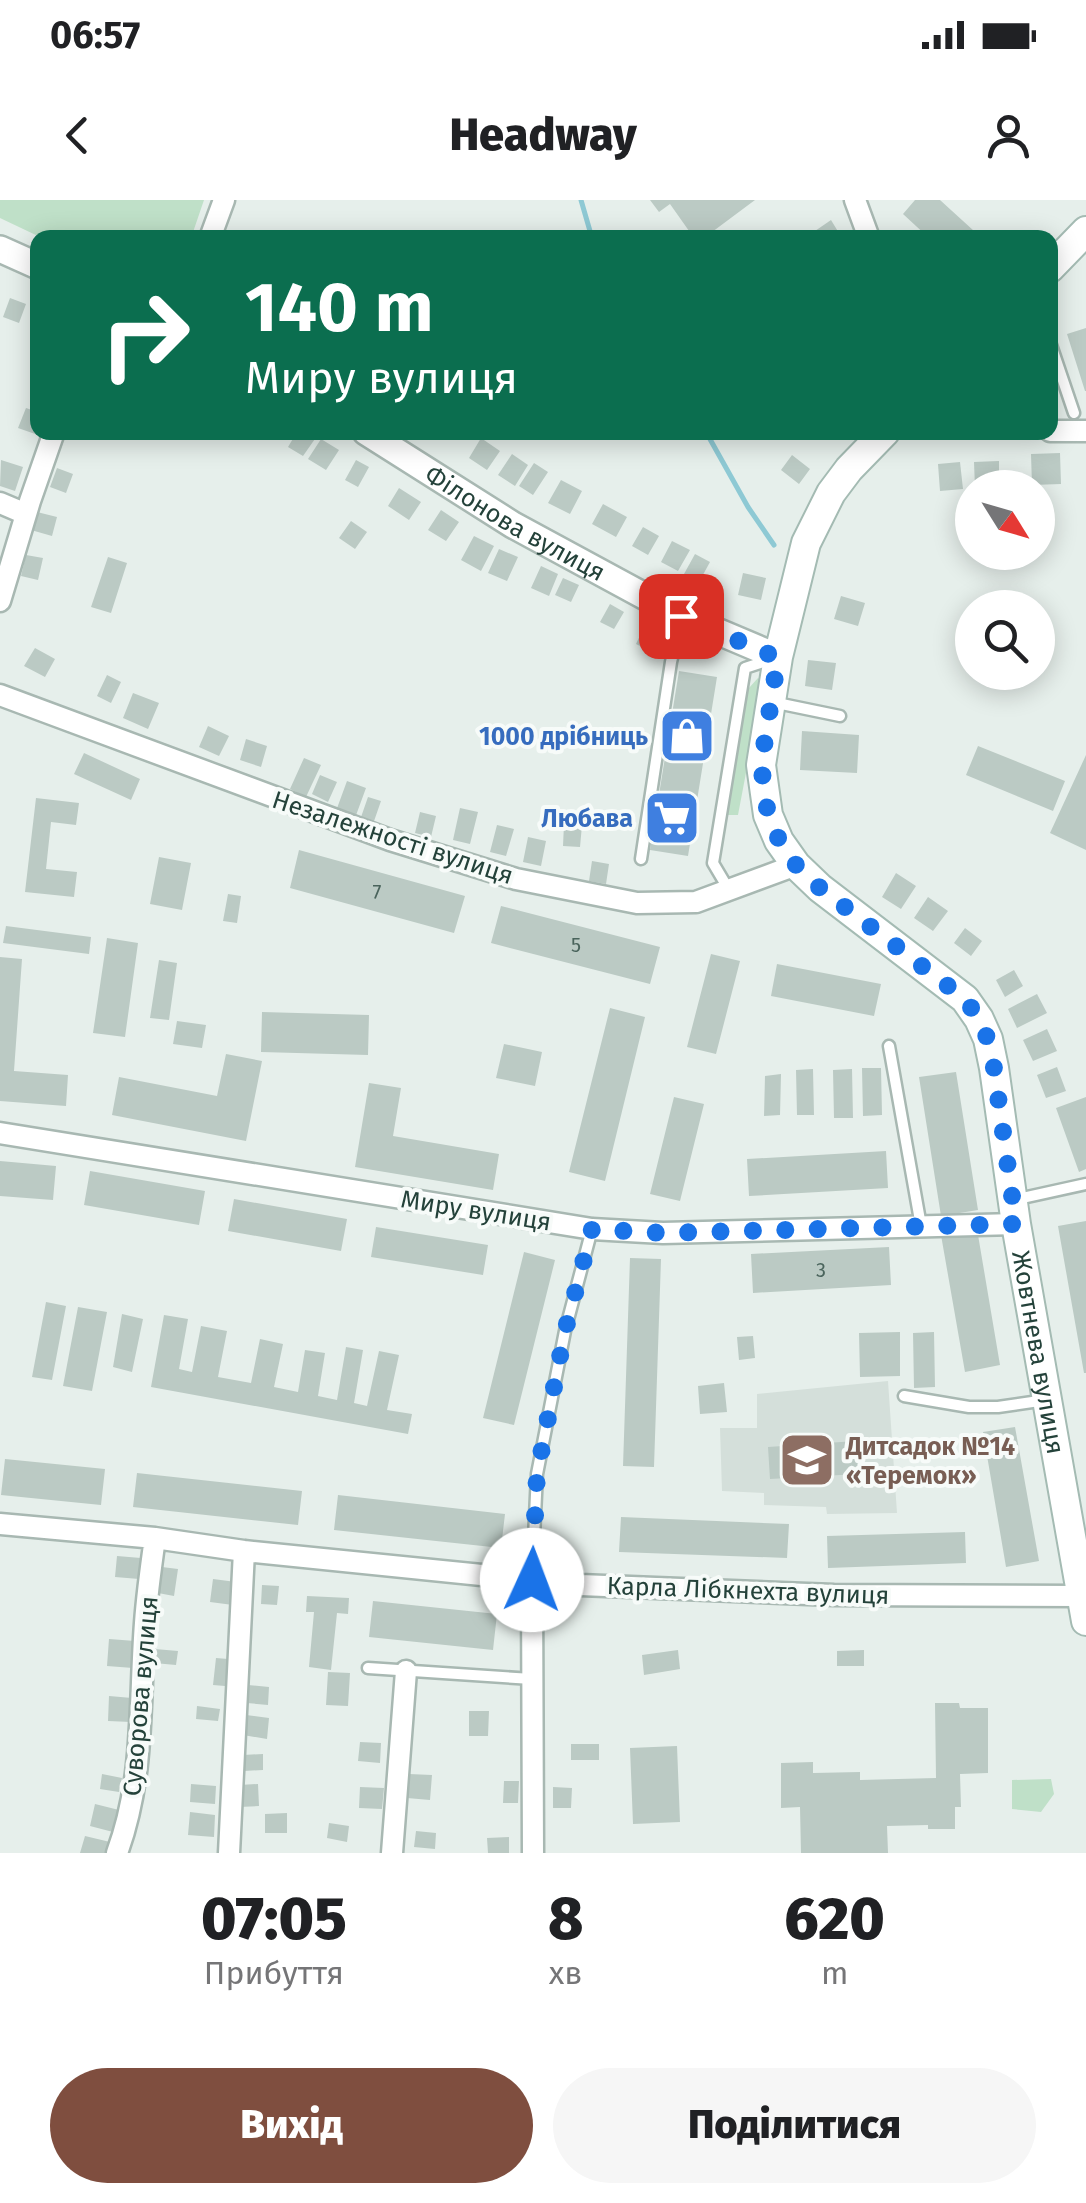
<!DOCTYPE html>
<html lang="uk">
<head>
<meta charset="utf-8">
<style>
  :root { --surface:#fff; --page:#f6f6f6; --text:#202124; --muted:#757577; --accent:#7f4e3f }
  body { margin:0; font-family:"Fira Sans",sans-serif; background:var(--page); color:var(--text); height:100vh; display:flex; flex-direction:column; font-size:38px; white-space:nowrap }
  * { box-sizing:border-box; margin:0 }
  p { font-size:32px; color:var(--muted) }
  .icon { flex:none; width:55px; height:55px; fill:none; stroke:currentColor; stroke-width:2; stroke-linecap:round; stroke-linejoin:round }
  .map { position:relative; height:1653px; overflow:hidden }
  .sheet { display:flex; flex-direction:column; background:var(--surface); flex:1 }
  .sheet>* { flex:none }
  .top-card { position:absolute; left:30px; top:30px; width:1028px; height:210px; border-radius:20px; box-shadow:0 5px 25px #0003; background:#0b6e4f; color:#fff; overflow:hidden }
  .needle { width:65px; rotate:127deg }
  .buttons { position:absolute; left:955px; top:270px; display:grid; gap:20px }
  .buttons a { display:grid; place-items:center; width:100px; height:100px; border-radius:50%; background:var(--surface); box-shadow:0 5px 25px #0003; font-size:50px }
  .pin { position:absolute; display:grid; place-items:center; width:85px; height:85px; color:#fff; margin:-42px; border-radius:20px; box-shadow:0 5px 15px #0006 }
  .me { position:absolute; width:110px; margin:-55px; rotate:2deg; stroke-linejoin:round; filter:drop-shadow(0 0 8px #0008) }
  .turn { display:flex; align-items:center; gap:35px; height:210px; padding:0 50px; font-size:45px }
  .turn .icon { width:130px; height:130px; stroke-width:2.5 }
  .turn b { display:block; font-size:70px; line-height:85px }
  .eta { display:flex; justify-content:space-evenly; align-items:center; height:170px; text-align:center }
  .eta b { font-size:60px; font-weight:800; line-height:70px }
  .cta { display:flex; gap:20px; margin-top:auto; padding:20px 50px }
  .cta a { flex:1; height:115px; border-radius:60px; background:var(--accent); color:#fff; font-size:40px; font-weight:800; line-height:115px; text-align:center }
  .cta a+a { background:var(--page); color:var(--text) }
  .status { display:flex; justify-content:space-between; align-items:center; height:70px; padding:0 50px; background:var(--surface); direction:ltr }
  .status svg { height:28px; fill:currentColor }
  header { display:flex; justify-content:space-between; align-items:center; height:130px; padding:0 50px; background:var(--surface); font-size:45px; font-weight:800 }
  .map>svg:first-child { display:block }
  .built { fill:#d4dfda }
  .green { fill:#bfe0c8 }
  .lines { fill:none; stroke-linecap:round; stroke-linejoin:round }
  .stream { stroke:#8ec9d4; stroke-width:5 }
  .building { fill:#bbcac4 }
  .service-casing { stroke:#a8b8b2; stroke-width:15 }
  .minor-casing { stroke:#a8b8b2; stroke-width:25 }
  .tertiary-casing { stroke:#a8b8b2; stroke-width:30 }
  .secondary-casing { stroke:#a4bbb3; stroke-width:32 }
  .service { stroke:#fff; stroke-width:10 }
  .minor { stroke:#fff; stroke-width:20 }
  .tertiary { stroke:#fff; stroke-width:25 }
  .secondary { stroke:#fff; stroke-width:28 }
  .route { stroke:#1a73e8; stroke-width:18; stroke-dasharray:0 32.4 }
  .labels { text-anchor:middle; stroke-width:8; stroke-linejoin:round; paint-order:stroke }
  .number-label { font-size:20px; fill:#4a645c }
  .street-label { font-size:25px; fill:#24423a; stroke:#f7fbf9 }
  .shop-label { font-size:25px; font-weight:bold; fill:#366cbe; stroke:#f7fbf9; text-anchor:end }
  .education-label { font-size:25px; font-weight:bold; fill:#785e54; stroke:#f7fbf9; text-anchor:start }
</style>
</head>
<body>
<div class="status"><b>06:57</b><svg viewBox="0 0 49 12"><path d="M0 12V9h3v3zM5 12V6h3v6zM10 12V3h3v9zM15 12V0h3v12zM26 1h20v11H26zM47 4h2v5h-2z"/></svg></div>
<header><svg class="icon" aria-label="back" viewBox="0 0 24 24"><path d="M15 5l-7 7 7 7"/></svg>Headway<svg class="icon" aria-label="person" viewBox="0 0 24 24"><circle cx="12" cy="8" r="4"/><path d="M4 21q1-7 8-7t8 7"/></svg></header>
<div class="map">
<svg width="1086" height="1653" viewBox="0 0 1086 1653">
  <rect width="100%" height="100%" fill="#e6efeb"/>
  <path class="built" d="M888,1181L897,1313L827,1314L826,1307L764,1305V1293L722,1291L720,1228H757V1194Z"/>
  <path class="green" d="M0,0H204L191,38L40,37L0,18Z
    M758,478L763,483L738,615H725L748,489Z
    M1051,1579L1054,1594L1041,1612L1012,1609V1580Z"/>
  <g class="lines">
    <path class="stream" d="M581,0L592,38
      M706,232L748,307L774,345"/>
  </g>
  <path class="building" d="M650,0H755L704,38H694L670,4L659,12Z
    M915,0H940L974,31L968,38H929L903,14Z
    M831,20L842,38H819L815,31Z
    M10,98L26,104L19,123L3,117Z
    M1086,128V191H1085L1067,134Z
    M26,208L38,212V235L18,228Z
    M297,232H312L317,236L303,256L288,247Z
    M481,238L500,251L487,270L469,258Z
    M321,239L339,250L326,270L308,259Z
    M1060,253L1061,284L1032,285L1031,254Z
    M512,254L528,265L515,286L498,275Z
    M792,255L810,269L799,284L781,270Z
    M1,260L23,267L15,291L0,286Z
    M356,260L369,267L358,287L345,280Z
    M999,261V288H975L974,262Z
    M960,262L963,289L940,291L938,264Z
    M534,263L548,272L533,295L519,286Z
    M57,268L73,274L66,293L50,287Z
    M561,280L582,291L570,314L548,303Z
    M399,288L421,302L409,320L388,306Z
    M603,304L627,317L616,337L592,324Z
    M441,310L459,322L446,341L428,330Z
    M37,312L57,317L52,336L31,330Z
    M351,321L367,332L355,349L339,338Z
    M643,327L659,336L648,355L632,346Z
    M474,336L494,346L481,371L461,360Z
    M672,341L690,350L678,371L661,362Z
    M499,349L518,357L507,381L488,373Z
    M695,354L710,362L699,382L684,374Z
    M26,355L43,358L38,380L21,376Z
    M108,357L127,363L111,413L91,407Z
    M541,366L558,374L549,396L531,388Z
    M743,373L766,378L761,400L738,395Z
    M563,378L579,385L571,402L555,395Z
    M841,396L865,403L858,426L834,419Z
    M610,404L624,412L614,429L600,422Z
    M644,427L658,434L650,451L636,444Z
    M35,448L55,459L45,477L24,466Z
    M808,460L836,463L832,490L805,486Z
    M679,471L717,477L688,656L650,650Z
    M107,475L121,482L111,503L97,496Z
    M133,493L159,503L148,529L123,518Z
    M208,526L229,536L219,556L199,547Z
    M802,531L859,535L857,573L800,570Z
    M246,539L267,546L261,567L240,560Z
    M978,546L1065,581L1053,611L966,575Z
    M84,553L140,579L131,600L74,574Z
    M1086,555V650L1050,633Z
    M304,558L321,565L306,597L290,589Z
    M320,575L337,582L328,602L312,594Z
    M347,581L366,588L355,618L336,611Z
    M368,597L381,601L373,624L360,620Z
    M36,598L79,603L76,625L51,622L46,669L77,672L74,697L25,692Z
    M460,608L478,612L470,644L453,640Z
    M420,612L436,616L431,637L415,633Z
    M564,624L582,625L580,647L563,646Z
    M497,625L514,629L506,656L490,652Z
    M528,637L546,641L541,666L523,662Z
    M299,650L465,696L454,733L290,688Z
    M159,657L191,663L182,710L150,704Z
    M592,661L609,664L606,684L589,681Z
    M896,673L916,686L901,709L882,697Z
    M228,694L241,696L237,723L223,721Z
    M928,697L948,711L933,731L914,718Z
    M501,706L660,747L650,784L491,743Z
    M6,726L91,737L89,754L3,743Z
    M965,728L982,741L971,756L954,743Z
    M107,738L138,743L125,837L93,833Z
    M711,754L740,761L716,854L687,847Z
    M0,757L22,759L14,871L68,875L66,906L0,901Z
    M159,760L177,763L169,820L150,818Z
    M777,764L881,784L874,816L771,796Z
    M1014,770L1023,786L1005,797L996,780Z
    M1037,794L1047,813L1017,828L1008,809Z
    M610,808L645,817L605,981L569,972Z
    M262,812L369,815L368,855L261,852Z
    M177,821L206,825L202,848L173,844Z
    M1047,829L1057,851L1033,861L1023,840Z
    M504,844L542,852L535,886L496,878Z
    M226,854L262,861L246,941L112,915L119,877L217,896Z
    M1057,867L1066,891L1046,898L1037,875Z
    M862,868H881L882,915L863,916Z
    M813,869L814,915H797L796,870Z
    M852,869L853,918H834L833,870Z
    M956,872L978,1010L941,1016L919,877Z
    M781,874L780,915L764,916L765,876Z
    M369,883L401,888L393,936L499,954L493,990L355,967Z
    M674,897L704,904L680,1001L650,994Z
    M1086,897V969L1079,972L1056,908Z
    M886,951L888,988L749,996L747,959Z
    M0,961L56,966L53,1000L0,996Z
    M90,971L205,991L199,1025L84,1005Z
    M234,999L347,1019L341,1051L228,1031Z
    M1086,1021V1173H1084L1058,1026Z
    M376,1027L488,1045L483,1075L371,1057Z
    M977,1029L1000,1165L965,1172L941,1035Z
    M889,1047L891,1085L753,1093L751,1054Z
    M524,1052L555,1060L514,1225L483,1218Z
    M630,1058L661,1059L654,1267L623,1266Z
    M46,1102L66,1106L52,1180L32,1177Z
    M78,1107L107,1112L92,1191L63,1186Z
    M122,1114L143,1119L132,1172L113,1167Z
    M164,1115L188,1119L179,1169L192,1172L201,1126L227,1131L218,1177L251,1183L260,1139L283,1144L274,1187L298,1192L305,1150L325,1153L318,1196L337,1200L346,1147L363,1150L354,1203L367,1206L379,1151L399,1155L387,1210L412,1214L408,1234L151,1187Z
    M900,1132V1176L860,1177L859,1133Z
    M934,1132L935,1187L914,1188L913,1133Z
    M753,1136L755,1158L739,1160L737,1137Z
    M724,1183L727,1212L700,1214L698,1186Z
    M1015,1227L1039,1361L1006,1367L983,1232Z
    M856,1241L858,1274L770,1279L768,1247Z
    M5,1259L105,1269L101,1305L1,1295Z
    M137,1273L302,1291L298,1325L133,1307Z
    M338,1295L505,1314L501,1348L334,1330Z
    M621,1317L789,1324L787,1358L619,1352Z
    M965,1332L966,1363L828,1368L827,1336Z
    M117,1356L141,1358L139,1379L115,1377Z
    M162,1367L178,1369L174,1396L158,1393Z
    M213,1379L236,1382L233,1405L210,1402Z
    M262,1385L279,1386L277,1405L261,1404Z
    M307,1396L349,1398L348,1414L337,1413L331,1470L309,1467L314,1412H306Z
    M373,1401L497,1414L493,1450L369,1437Z
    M109,1439L135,1441L133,1468L107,1466Z
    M155,1449L178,1451L176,1465L154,1463Z
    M678,1450L680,1469L644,1475L642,1455Z
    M864,1450V1466H837V1451Z
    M216,1458L228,1459L225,1486L213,1485Z
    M328,1472L350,1473L348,1506L326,1505Z
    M248,1485L269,1487L268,1505L247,1503Z
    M109,1496L132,1498L131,1522L108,1521Z
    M935,1503H959L960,1508H988V1573L960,1574L961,1607H955V1629H928V1625L887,1626L888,1653H801L800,1607L781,1608V1563L813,1562V1573L860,1572V1580L936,1578Z
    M197,1506L220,1509L218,1521L196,1519Z
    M469,1511H489L488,1536H469Z
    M246,1515L269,1518L267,1539L243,1535Z
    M360,1542L381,1543L380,1563L358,1561Z
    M571,1544H599V1560H571Z
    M677,1546L680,1622L633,1624L630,1548Z
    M263,1554V1570L244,1571L243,1555Z
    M102,1574L122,1578L119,1592L100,1589Z
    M409,1574L432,1575L430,1600L407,1598Z
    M504,1581H519L518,1603H503Z
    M191,1584L216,1586L215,1604L190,1602Z
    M258,1584L259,1606L239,1607V1585Z
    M360,1587L384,1588L382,1609L359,1608Z
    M553,1587L572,1588L571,1608H553Z
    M95,1604L119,1610L113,1632L90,1626Z
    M190,1612L215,1615L214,1637L188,1635Z
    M287,1613V1633H265V1614Z
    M329,1623L349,1626L347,1642L327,1638Z
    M416,1631L436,1633L435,1649L414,1647Z
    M85,1636L110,1642L107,1653H80Z
    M509,1637V1653H488L487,1638Z"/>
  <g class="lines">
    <g class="service-casing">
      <path id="service" d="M1050,142L1074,213
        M772,502L840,516
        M641,659L671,462L681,419
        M729,690L713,663L745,468L772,459
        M889,846L921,1026
        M1013,1000L1086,984
        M904,1196L969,1207H998L1046,1200
        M532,1379L537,1274L565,1131L592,1029
        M368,1468L532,1479"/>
    </g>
    <g class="minor-casing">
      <path id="minor" d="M855,0L869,38
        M210,38L224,0
        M1050,231H1086
        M0,303L26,314
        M0,401L30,301L54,232
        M0,495L390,640L516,679L637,703L696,702L796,665
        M0,933L592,1029L663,1033L1016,1024
        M0,1324L155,1338L244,1351L580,1385L834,1395L1080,1396
        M532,1380L533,1653
        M117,1653C145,1577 139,1502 145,1423C147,1395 151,1366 155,1338
        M229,1653L244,1351
        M392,1653L406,1471"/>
    </g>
    <g class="tertiary-casing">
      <g id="tertiary">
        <path d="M0,49L38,66"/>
        <path id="s1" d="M366,232L513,325L681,416L778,457"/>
      </g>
    </g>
    <g class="secondary-casing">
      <g id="secondary">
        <path d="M1050,68L1086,31"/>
        <path id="s2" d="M885,232L849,269L831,293L806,343L778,457L761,565L768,615L779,641L796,665L820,688L965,799L979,819L988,839L994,868L1016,1024L1086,1421"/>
      </g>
    </g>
    <use href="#service" class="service"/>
    <use href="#minor" class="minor"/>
    <use href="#tertiary" class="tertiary"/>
    <use href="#secondary" class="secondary"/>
  </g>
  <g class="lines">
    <path class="route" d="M532,1380L537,1274L565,1131L592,1029L663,1033L1016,1024L994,868L988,840L979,819L965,799L820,688L796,665L780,642L768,615L761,565L778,458L681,416"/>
  </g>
  <defs>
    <g id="shop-square" transform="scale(2.875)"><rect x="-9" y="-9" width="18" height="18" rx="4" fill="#3f7fe0" stroke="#f7fbf9"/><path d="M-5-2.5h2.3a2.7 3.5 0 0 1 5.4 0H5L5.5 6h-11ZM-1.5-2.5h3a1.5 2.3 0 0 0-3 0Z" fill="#fff"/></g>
    <g id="supermarket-square" transform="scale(2.875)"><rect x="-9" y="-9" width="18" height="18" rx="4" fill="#3f7fe0" stroke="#f7fbf9"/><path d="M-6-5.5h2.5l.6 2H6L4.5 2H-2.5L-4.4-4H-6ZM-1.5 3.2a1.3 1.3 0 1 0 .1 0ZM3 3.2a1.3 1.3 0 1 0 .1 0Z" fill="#fff"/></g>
    <g id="school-square" transform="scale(2.875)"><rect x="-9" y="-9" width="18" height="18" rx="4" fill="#8d6e63" stroke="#f7fbf9"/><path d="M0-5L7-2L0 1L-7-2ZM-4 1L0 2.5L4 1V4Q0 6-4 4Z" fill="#fff"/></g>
  </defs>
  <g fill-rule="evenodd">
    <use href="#shop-square" x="687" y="536"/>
    <use href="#supermarket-square" x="672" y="618"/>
    <use href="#school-square" x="807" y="1260"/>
  </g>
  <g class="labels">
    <g class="number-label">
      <text x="377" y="699">7</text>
      <text x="576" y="752">5</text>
      <text x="821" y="1077">3</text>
    </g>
    <g class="street-label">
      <text dy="9" stroke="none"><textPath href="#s1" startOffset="175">Філонова вулиця</textPath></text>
      <text transform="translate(393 637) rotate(18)" y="9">Незалежності вулиця</text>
      <text transform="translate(476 1010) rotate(9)" y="9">Миру вулиця</text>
      <text dy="9" stroke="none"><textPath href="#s2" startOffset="1052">Жовтнева вулиця</textPath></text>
      <text transform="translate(748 1390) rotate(2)" y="9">Карла Лібкнехта вулиця</text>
      <text transform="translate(140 1496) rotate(-85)" y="9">Суворова вулиця</text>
    </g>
    <g class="shop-label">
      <text x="648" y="545">1000 дрібниць</text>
      <text x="633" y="627">Любава</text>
    </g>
    <g class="education-label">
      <text x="846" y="1255">Дитсадок №14<tspan x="846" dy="29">«Теремок»</tspan></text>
    </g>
  </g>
</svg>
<div class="buttons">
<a><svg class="needle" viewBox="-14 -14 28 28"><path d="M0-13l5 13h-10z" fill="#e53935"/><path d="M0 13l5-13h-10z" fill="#757577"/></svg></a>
<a><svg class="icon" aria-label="search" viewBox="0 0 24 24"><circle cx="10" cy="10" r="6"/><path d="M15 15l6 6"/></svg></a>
</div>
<div class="pin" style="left:681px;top:416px;background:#d93025"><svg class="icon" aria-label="arrive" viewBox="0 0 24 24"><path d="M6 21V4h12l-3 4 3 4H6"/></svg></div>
<svg class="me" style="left:532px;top:1380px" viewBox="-20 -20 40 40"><circle r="19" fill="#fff"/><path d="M0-13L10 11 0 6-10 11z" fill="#1a73e8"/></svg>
<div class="top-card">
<div class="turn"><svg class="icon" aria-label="right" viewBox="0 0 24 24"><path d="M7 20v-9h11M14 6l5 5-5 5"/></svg><div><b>140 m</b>Миру вулиця</div></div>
</div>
</div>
<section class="sheet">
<div class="eta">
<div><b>07:05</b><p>Прибуття</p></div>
<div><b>8</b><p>хв</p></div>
<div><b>620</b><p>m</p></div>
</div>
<div class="cta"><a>Вихід</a><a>Поділитися</a></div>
</section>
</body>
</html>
